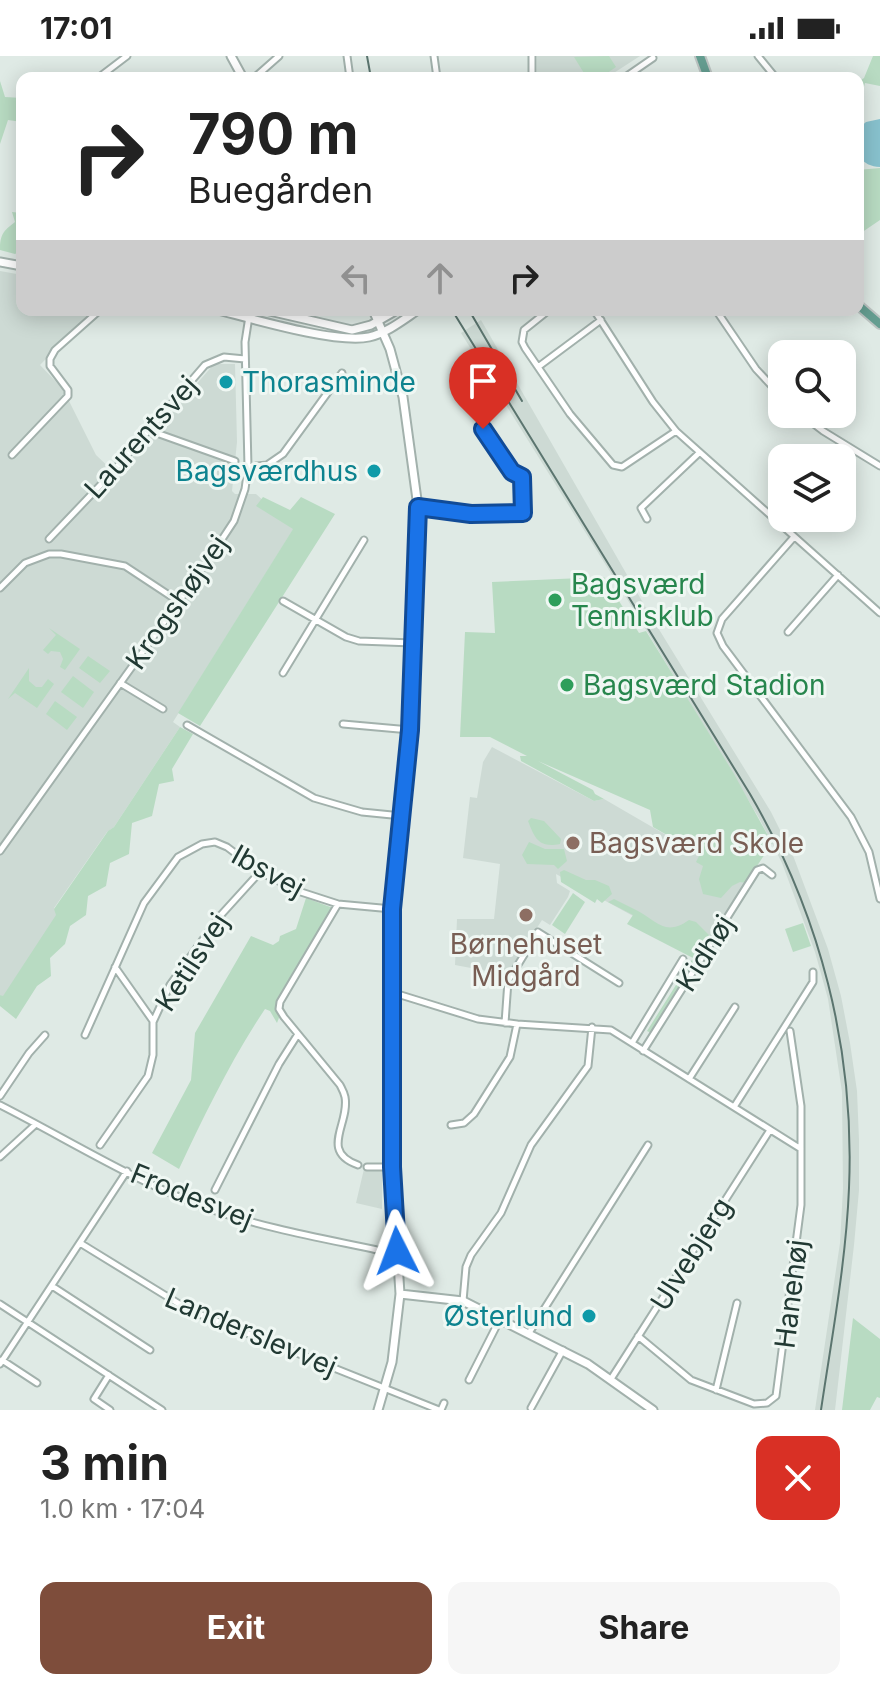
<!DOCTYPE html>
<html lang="en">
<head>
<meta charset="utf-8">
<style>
  :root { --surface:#fff; --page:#f6f6f6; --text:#222; --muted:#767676; --accent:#7e4d3b }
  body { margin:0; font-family:Inter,sans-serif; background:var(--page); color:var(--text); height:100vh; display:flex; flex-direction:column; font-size:30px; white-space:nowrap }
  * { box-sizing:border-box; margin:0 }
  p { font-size:26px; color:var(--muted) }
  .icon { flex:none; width:44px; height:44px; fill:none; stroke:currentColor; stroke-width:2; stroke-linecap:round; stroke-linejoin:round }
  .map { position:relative; height:1354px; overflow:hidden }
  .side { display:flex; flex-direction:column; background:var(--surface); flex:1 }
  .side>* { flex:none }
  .hud { position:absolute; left:16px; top:16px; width:848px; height:244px; border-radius:16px; box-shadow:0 4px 20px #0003; background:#fff; color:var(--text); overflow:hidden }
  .buttons { position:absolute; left:768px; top:284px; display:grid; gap:16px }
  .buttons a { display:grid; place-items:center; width:88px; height:88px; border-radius:16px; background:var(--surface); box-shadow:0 4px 20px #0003; font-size:40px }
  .pin { position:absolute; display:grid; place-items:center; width:68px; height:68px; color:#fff; margin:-82px -34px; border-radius:50% 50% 50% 0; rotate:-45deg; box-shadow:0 0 8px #0007 }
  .pin .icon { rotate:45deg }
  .me { position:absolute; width:88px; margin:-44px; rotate:357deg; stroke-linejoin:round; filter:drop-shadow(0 0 6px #0008) }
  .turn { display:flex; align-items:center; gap:28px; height:168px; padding:0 40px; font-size:36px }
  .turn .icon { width:104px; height:104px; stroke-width:2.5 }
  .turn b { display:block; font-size:56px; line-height:68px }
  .lanes { display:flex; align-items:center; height:76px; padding:0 40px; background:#0003; justify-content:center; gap:40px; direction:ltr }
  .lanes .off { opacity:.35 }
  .round { display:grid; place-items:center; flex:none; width:84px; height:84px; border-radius:16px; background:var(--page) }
  .head { display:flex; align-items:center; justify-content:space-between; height:136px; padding:0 40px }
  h1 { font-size:48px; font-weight:700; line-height:60px }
  .cta { display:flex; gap:16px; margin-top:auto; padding:16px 40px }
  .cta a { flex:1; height:92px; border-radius:16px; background:var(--accent); color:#fff; font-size:32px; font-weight:700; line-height:92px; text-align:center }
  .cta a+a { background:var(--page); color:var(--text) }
  .status { display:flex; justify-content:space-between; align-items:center; height:56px; padding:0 40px; background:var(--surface); direction:ltr }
  .status svg { height:22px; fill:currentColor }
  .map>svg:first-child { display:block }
  .built { fill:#cddad4 }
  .green { fill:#b8dbc2 }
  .water { fill:#88c2ce }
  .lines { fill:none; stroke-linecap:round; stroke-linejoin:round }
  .minor-casing { stroke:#a2b1ac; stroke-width:9 }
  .tertiary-casing { stroke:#a2b1ac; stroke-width:11 }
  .primary-casing { stroke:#bcc4c2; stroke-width:12 }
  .minor { stroke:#fff; stroke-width:5 }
  .tertiary { stroke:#fff; stroke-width:7 }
  .primary { stroke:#659e91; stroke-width:8 }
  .tram { stroke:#5b756f; stroke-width:2 }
  .route-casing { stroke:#114b97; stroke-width:20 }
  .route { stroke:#1a73e8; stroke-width:14 }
  .culture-dot { fill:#0f9aa8; stroke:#eff7f3; stroke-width:3 }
  .leisure-dot { fill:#2e9e5b; stroke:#eff7f3; stroke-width:3 }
  .education-dot { fill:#8d6e63; stroke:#eff7f3; stroke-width:3 }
  .labels { text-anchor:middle; stroke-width:6; stroke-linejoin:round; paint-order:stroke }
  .culture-label { font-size:28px; fill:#0d838f; stroke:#eff7f3; text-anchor:end }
  .street-label { font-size:28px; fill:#213933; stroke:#eff7f3 }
  .leisure-label { font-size:28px; fill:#27864d; stroke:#eff7f3; text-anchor:start }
  .education-label { font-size:28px; fill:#785e54; stroke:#eff7f3; text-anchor:start }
</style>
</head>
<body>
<div class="status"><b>17:01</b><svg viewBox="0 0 49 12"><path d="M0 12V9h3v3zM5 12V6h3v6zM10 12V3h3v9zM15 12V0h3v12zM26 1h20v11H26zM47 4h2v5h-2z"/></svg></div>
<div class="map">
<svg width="880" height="1354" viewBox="0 0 880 1354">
  <rect width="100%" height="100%" fill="#dfeae5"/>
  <path class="built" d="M537,0H640L606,22H537Z
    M0,215L22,219V254H94L40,309L63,333L96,399L117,419L214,308H235L237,386L232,435L235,438H256L294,472L173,666L180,671L114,771L107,776L54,852L57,859L3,941L0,939Z
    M481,264L650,559V561L660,575L771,756L794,802L828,893L841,940L850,987L857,1035L859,1084V1134L854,1189L835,1354H815L840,1187L843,1133L842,1036L828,943L815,896L782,807L759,762L642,567L461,277Z
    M492,691L594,745L604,743L747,826L701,897L556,818L557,827L570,835L568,841L550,869L542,864L507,918L501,913L487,915L455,909L457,863H494L500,808L463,802L470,741L477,742L483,706Z
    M364,1113L382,1115V1153L356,1147Z"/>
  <path class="green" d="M609,0L616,11L600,22H587L574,1Z
    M873,0H880V30L865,27L858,52V26L864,22Z
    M0,25L5,41L22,42V66L8,64L0,88Z
    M880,112V164L858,179V114Z
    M12,156L22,157L20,195L15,198L0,194C0,179 3,175 15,166Z
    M263,441L290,454L301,441L335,458L200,670L178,657L293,473L256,450Z
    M604,521L639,577L646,575L734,718L772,787L746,827L740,826L732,830L721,842L703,838L699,823L703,810L696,806L700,798L653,771L650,754L538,705L593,734L595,738L604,743L594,745L521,705L520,700H527L490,681H460L465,576L495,577L492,526Z
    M49,572L80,593L65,614L60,611L63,603L60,596L51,595L48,598L43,594L56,579Z
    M88,600L110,615L100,627L79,612Z
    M29,612V625L36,631H42L48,623L54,628L37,652L15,637L8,643Z
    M73,620L94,636L83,652L61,636Z
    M55,645L77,661L67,674L46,658Z
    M180,671L193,678L172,713L174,725L159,728L152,760L132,767L129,798L110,807L106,830L88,840L86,859L70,870L65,888L50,902L51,920L37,930L16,963L0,950V939L3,940L56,859L54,853L108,775L114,771Z
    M531,762L544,765L561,783L560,788C539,792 535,783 528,765Z
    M529,786L545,793H564L567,805L558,813L554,809L527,808L522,799Z
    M564,814L586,824H595L609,830L612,838L602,847L597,843L595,847L561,826L560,816Z
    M573,837L585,846L565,878L552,869Z
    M306,842L333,852L277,951L280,959L277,967L270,955L265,953C231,1004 205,1058 179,1113L152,1097L191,1024L195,977L251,880L273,889L279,885L280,880L296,873Z
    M614,843C622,847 630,851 638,855C657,865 665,881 689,864L696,866L711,881L651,977L647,975L693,902L627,868L633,859L608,846Z
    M803,867L811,890L793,896L785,873Z
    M853,1262L880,1283V1342L877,1341L870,1354H842Z"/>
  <path class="water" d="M880,63V111C871,111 864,107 858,100V73L866,66Z"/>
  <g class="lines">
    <g class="minor-casing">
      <path id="minor" d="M347,0L350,22
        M434,0L437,22
        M758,0L776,22
        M98,22L127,0
        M254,22L279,0
        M532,22V0
        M624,22L653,2
        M549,254L524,274L522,286L525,292L570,358L613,409L622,411L676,375
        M594,254L653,346L676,375L880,557
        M716,254L756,313L782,341
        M538,311L601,264
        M801,358L823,375L880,410
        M148,374L235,405
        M12,399L68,340V334L50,310V303L55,294L100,254
        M248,411L267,409L283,398L342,317
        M418,452L471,458L523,457L522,421L512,416L482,372
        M647,463L641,452L699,397
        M794,481L722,563L717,577L723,590L851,761L869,796L880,843
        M49,483L109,420L205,309L224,301L245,303
        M0,532L25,507L49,498H61L125,510L178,545
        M283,545L346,581L359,585L413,587
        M788,576L838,519
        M283,617L364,484
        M120,627L163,653
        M343,668L410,674
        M187,669L314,742L362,756L402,760
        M0,795L207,506L234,465L245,433L248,411L245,286L250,254
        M338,848L280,946L279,953L284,961L340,1029C342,1033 344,1036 345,1041C350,1068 319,1095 358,1109
        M115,911L153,965
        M391,936L478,963L517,968L611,974L801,1093
        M505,967L508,925L538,876L619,927
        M85,979L144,847L178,801L202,788L215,786L227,791L260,816L301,836L338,848L392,853
        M632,987L683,903
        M643,995L757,814L763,812L772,819
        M689,1023L735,951
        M0,1040L29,997L45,979
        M0,1049C69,1084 137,1127 210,1153C264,1172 321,1182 377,1194L397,1195
        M734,1051L813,926V916
        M451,1069L464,1067L474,1058L510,1001L517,968
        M100,1089L148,1020L153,999V966L170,929L220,860L260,816
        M0,1101L36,1068
        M367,1111H392
        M215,1134L279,1008L298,978
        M80,1187L189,1254L439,1354
        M52,1230L150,1294
        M463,1245L466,1211L471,1199L501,1157L531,1089L588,1010L592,971
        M0,1248L162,1354
        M529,1277L648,1089
        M638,1280L691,1324L754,1348L767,1347L776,1340L801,1149V1050L790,975
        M2,1304L37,1327
        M0,1308L127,1115
        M109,1319L94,1343L110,1354
        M611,1323L770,1074
        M469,1324L500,1263
        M716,1334L737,1247
        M531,1352L563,1294
        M441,1354L444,1347"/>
    </g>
    <g class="tertiary-casing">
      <path id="tertiary" d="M231,0L243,22
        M0,206L22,210
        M218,254C253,263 337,288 369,281C387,277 403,264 418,254
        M265,254L352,274L371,269L397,254
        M373,254L390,293L403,341L418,451L410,674L392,853V1111L400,1238L392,1306L378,1354
        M400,1238L463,1245L588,1308L653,1354"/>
    </g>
    <g class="primary-casing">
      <path id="primary" d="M700,0L708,22
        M858,249L880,268"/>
    </g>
    <use href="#minor" class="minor"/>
    <use href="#tertiary" class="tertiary"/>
    <use href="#primary" class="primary"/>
    <path class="tram" d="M367,0L371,22
      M452,254L750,738C820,858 855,992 849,1132C846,1206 832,1280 821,1354
      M469,254L522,345"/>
  </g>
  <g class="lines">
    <g class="route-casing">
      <path id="route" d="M397,1195L392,1111V853L410,674L418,451L471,458L523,457L522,421L512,416L483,373"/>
    </g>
    <use href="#route" class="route"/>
  </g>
  <g class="culture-dot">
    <circle cx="226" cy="326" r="8"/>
    <circle cx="374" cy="415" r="8"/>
    <circle cx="589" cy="1260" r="8"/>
  </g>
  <g class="leisure-dot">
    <circle cx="555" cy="544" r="8"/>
    <circle cx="567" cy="629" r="8"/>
  </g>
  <g class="education-dot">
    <circle cx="573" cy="787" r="8"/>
    <circle cx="526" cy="859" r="8"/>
  </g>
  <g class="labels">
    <g class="culture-label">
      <text x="242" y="336" text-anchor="start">Thorasminde</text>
      <text x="358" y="425">Bagsværdhus</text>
      <text x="573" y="1270">Østerlund</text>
    </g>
    <g class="street-label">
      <text transform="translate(141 381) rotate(-48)" y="10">Laurentsvej</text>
      <text transform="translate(177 546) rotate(-55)" y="10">Krogshøjvej</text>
      <text transform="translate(268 815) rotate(29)" y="10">Ibsvej</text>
      <text transform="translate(705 897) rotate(-58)" y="10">Kidhøj</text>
      <text transform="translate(192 906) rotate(-57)" y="10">Ketilsvej</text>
      <text transform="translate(192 1140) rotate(22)" y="10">Frodesvej</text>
      <text transform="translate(691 1198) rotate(-58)" y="10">Ulvebjerg</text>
      <text transform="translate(791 1238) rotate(-83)" y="10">Hanehøj</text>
      <text transform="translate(251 1276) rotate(23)" y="10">Landerslevvej</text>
    </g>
    <g class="leisure-label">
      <text x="571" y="538">Bagsværd<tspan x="571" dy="32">Tennisklub</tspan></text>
      <text x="583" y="639">Bagsværd Stadion</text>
    </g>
    <g class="education-label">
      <text x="589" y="797">Bagsværd Skole</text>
      <text x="526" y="898" text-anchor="middle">Børnehuset<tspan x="526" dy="32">Midgård</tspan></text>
    </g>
  </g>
</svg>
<div class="buttons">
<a><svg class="icon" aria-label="search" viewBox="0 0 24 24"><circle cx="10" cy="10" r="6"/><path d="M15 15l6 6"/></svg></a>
<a><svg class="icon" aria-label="layers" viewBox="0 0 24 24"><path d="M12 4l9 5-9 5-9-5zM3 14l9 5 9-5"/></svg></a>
</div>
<div class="pin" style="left:483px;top:373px;background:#d93025"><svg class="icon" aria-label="arrive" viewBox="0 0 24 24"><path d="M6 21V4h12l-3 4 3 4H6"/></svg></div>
<svg class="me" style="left:397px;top:1195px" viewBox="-20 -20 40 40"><path d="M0-17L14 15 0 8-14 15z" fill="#1a73e8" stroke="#fff" stroke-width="4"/></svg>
<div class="hud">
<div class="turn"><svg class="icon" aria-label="right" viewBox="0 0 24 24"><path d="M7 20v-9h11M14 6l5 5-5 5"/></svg><div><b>790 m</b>Buegården</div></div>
<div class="lanes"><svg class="icon off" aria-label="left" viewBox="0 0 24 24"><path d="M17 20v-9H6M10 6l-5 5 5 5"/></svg><svg class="icon off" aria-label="ahead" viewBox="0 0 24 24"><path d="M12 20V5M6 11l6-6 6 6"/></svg><svg class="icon" aria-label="right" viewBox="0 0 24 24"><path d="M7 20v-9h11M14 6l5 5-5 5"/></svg></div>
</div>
</div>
<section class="side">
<div class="head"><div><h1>3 min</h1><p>1.0 km · 17:04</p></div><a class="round" style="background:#d93025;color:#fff"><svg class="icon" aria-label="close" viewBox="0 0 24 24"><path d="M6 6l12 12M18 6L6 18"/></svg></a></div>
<div class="cta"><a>Exit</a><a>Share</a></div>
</section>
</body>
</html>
